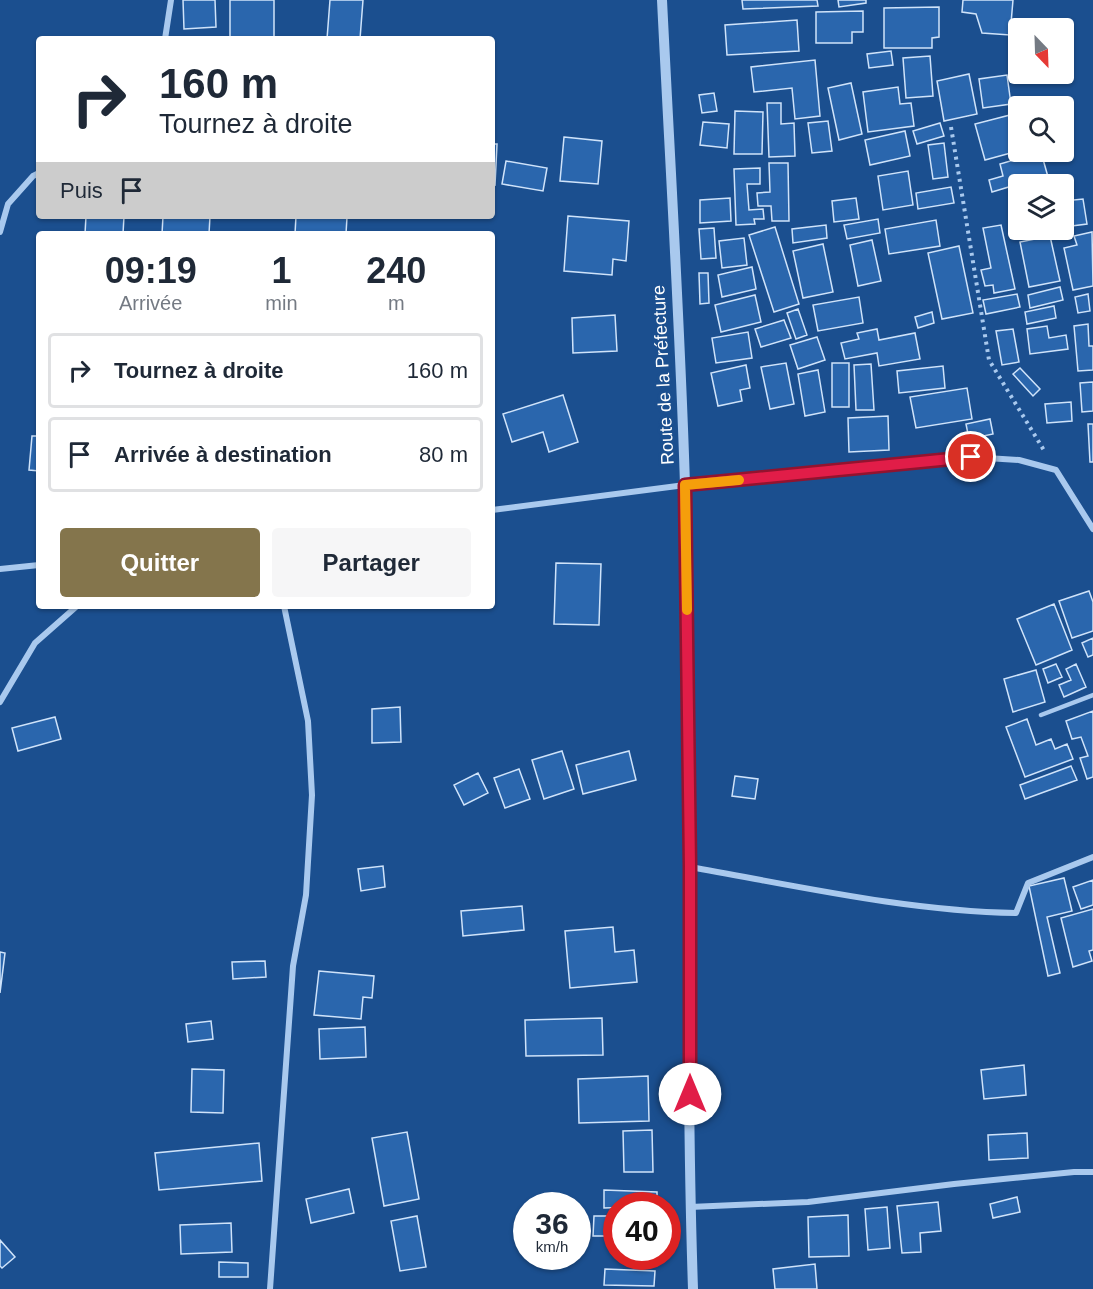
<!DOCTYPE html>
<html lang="fr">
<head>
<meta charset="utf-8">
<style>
  :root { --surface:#fff; --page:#f6f6f7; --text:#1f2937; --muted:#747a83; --line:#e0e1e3; --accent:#84754c }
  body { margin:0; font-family:Arial,sans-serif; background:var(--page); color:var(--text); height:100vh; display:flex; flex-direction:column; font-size:22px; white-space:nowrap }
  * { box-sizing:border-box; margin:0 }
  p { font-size:20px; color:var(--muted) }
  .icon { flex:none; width:33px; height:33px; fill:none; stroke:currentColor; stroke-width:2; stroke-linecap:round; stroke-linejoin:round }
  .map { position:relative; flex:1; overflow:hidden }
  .drawer { position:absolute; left:36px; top:231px; width:459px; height:378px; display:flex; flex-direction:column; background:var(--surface); border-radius:6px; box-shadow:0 2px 4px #0004 }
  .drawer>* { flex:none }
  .hud { position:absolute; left:36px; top:36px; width:459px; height:183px; border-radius:6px; box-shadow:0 2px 4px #0004; background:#fff; color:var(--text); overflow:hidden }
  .needle { width:39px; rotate:157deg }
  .buttons { position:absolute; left:1008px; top:18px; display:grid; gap:12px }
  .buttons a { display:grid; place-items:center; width:66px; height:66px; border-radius:6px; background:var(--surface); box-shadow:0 2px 4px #0004; font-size:30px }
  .speed { position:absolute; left:513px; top:1192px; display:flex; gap:12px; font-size:30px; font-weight:700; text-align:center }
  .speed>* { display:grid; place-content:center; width:78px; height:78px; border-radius:50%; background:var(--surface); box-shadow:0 2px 4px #0004; line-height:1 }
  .speed small { font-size:15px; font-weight:400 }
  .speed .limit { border:9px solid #d22; background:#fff; color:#111 }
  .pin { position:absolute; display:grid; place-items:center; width:51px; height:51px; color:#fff; margin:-26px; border:3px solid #fff; border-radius:50%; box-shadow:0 2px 6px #0007 }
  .me { position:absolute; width:66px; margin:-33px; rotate:0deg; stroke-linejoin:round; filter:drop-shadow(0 0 4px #0008) }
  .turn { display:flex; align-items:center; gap:21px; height:126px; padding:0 24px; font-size:27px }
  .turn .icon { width:78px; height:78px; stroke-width:2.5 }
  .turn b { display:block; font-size:42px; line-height:51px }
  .then { display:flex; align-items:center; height:57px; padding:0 24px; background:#0003; gap:12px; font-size:22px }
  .eta { display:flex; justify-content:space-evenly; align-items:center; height:102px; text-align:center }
  .eta b { font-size:36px; font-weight:700; line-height:42px }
  .cta { display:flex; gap:12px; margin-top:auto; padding:12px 24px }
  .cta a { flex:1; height:69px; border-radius:6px; background:var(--accent); color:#fff; font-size:24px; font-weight:700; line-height:69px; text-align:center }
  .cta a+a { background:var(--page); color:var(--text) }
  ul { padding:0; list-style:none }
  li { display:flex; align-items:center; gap:18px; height:75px; margin:0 12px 9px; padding:0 12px; border:3px solid var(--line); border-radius:6px }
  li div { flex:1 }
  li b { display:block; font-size:22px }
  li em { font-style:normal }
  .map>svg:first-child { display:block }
  .building { fill:#2a66ad; stroke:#cfe3fa; stroke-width:1.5 }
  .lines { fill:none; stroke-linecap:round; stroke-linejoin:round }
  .path { stroke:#a9c9ee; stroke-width:4; stroke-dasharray:3 4.5; stroke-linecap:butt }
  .service { stroke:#a9c9ee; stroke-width:4.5 }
  .minor { stroke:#a9c9ee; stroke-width:6 }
  .tertiary { stroke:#a9c9ee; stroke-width:10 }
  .route-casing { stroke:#92132f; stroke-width:15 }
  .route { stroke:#e11d48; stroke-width:10 }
  .slow { stroke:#f59e0b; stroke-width:10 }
  .labels { text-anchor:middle; stroke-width:6; stroke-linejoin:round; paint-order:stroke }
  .street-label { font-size:18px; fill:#fff; stroke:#1b4f8f }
</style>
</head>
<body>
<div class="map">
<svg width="1093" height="1289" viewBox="0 0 1093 1289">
  <rect width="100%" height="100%" fill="#1b4f8f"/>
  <path class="building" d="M183,0H215L216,27L184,29Z
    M230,0H274V39H230Z
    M330,0H363L360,39H327Z
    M742,0H817L818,6L743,9Z
    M838,0H866V3L839,7Z
    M963,0H1013L1010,35L982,33L976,14L962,12Z
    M939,7V37L932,38V48H884V8Z
    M863,11V32H852V43H816V12Z
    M1016,19H1038L1037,28H1018V33H1016Z
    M797,20L799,51L727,55L725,25Z
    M891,51L893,65L869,68L867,54Z
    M930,56L933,96L906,98L903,58Z
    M815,60L820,116L795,119L792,88L754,92L751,67Z
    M969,74L977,114L944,121L937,81Z
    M1007,75L1011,104L983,108L979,79Z
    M851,83L862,134L839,140L828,88Z
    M898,87L900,104L911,103L914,126L868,132L863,92Z
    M714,93L717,111L702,113L699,95Z
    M767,103H781V124L794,123L795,156L769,157Z
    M735,111L763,112L762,154H734Z
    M1010,115L1018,151L985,160L975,124Z
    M828,121L832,151L812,153L808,123Z
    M703,122L729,124L727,148L700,145Z
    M940,123L944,136L917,144L913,131Z
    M905,131L910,156L870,165L865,140Z
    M564,137L602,141L598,184L560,181Z
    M944,143L948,177L933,179L928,145Z
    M492,144H497L495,185L492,184Z
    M1041,152L1050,184H1018V193L1014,195L1012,186L992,192L989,180L1003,176L1000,164Z
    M506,161L547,168L543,191L502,184Z
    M769,163H788L789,221H772L771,206H758L757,193L770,192Z
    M760,168V184H747L749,210L763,209L764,219H754L755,224L736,225L734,169Z
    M908,171L913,205L883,210L878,176Z
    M951,187L954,203L918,209L916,193Z
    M730,198L731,221L700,223V200Z
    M856,198L859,219L834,222L832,201Z
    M1083,199L1087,224L1064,227V201Z
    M86,216H124L123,234H85Z
    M163,216H210L209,234H162Z
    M296,216L347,217L346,234H295Z
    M568,216L629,221L626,261L613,259L612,275L564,271Z
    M878,219L880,233L847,239L844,225Z
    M936,220L940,246L889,254L885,229Z
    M826,225L827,238L793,243L792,229Z
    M1001,225L1015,289L994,293L993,285L985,286L981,270L991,268L983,228Z
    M775,227L799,304L774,312L749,235Z
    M714,228L716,258L701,259L699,229Z
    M1092,232L1093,286L1073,290L1064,248L1077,245L1074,236Z
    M1050,236L1060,281L1029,287L1020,242Z
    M744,238L747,265L722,268L719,241Z
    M872,240L881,281L858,286L850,245Z
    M823,244L833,292L803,298L793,251Z
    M959,246L973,313L942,319L928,253Z
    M752,267L756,289L722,297L718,275Z
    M699,273H708L709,303L700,304Z
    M1060,287L1063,300L1030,308L1028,295Z
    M1017,294L1020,307L986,314L983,300Z
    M1088,294L1090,311L1078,313L1075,297Z
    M755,295L761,322L721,332L715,305Z
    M859,297L863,323L818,331L813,305Z
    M1054,306L1056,318L1027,324L1025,312Z
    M798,309L807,335L796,339L787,313Z
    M932,312L934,323L918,328L915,317Z
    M615,315L617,351L573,353L572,318Z
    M784,320L791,338L761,347L755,329Z
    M1088,324L1089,346H1093V370L1078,371L1074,326Z
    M1047,326L1049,338L1066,335L1068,349L1030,354L1027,329Z
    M877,329L879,340L915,333L920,359L879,366L877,353L845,359L841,343L859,339L857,333Z
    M1013,329L1019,362L1002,365L996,331Z
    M748,332L752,358L716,363L712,338Z
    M817,337L825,360L798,369L790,345Z
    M786,363L794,404L770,409L761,367Z
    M832,363H849V407H832Z
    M871,364L874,410H856L854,365Z
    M746,365L750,388L740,390L742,401L718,406L711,373Z
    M943,366L945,388L899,393L897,371Z
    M1020,368L1040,389L1033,396L1013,374Z
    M818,370L825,412L805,416L798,374Z
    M1093,382V411L1082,412L1080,383Z
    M967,388L972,419L916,428L910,397Z
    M563,395L578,442L549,452L543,432L512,442L503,414Z
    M1071,402L1072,421L1047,423L1045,404Z
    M888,416L889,450L849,452L848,418Z
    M990,419L993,434L969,439L966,424Z
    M1088,424H1093V462H1090Z
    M32,436H39V471L29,470Z
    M556,563L601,564L599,625L554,624Z
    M1089,591L1093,602V631L1072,638L1059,601Z
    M1054,604L1072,650L1036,665L1017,619Z
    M1093,638V655L1088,657L1082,643Z
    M1056,664L1062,677L1048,683L1043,669Z
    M1076,664L1086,687L1064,697L1059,685L1071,680L1066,669Z
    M1036,670L1045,702L1013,712L1004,679Z
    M400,707L401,742L372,743V709Z
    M1093,711V777L1087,779L1080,758L1088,756L1081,737L1072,739L1066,721Z
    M55,717L61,739L18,751L12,728Z
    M1027,719L1036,745L1051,739L1055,749L1067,744L1073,759L1025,777L1006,727Z
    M562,751L574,789L544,799L532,760Z
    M629,751L636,780L583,794L576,765Z
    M1071,766L1077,780L1025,799L1020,785Z
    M519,769L530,799L505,808L494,778Z
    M478,773L488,793L464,805L454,785Z
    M735,776L758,779L755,799L732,796Z
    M383,866L385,887L361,891L358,869Z
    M1064,878L1072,911L1047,917L1060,973L1048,976L1029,886Z
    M1093,880V905L1081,909L1073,887Z
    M522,906L524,930L463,936L461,911Z
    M1093,909V950L1089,951L1092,961L1073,967L1061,918Z
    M613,927L615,952L634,950L637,982L570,988L565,931Z
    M0,952L5,953L0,993Z
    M265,961L266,977L233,979L232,962Z
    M319,971L374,976L372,998L363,997L361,1019L314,1015Z
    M602,1018L603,1055L526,1056L525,1020Z
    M211,1021L213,1039L188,1042L186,1024Z
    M365,1027L366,1057L320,1059L319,1029Z
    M1024,1065L1026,1095L984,1099L981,1070Z
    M192,1069L224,1070L223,1113L191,1112Z
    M648,1076L649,1121L579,1123L578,1079Z
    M652,1130L653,1172H624L623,1131Z
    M407,1132L419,1199L384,1206L372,1138Z
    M1027,1133L1028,1158L989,1160L988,1135Z
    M259,1143L262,1181L159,1190L155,1153Z
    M349,1189L354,1213L311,1223L306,1199Z
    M604,1190L657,1192V1206L604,1208Z
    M1017,1197L1020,1212L993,1218L990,1204Z
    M938,1202L941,1231L920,1233L921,1252L902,1253L897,1206Z
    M887,1207L890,1248L868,1250L865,1209Z
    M848,1215L849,1256L809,1257L808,1217Z
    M417,1216L426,1267L400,1271L391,1221Z
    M594,1216H616V1252H613V1236H593Z
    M231,1223L232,1252L181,1254L180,1225Z
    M0,1240L15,1257L2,1268L0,1266Z
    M219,1262L248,1263V1277H219Z
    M815,1264L817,1289H775L773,1269Z
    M605,1269L655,1271L654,1286L604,1285Z"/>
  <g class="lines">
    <path class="path" d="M951,127L989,360L1045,452"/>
    <path class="service" d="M1041,715L1093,695"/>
    <path class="minor" d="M165,39L171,0
      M0,232L8,204L33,176L39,173
      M492,510L685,485L971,457L1019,460L1056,470L1093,529
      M0,569L39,565
      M0,702L35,643L77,606
      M690,867C798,886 907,911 1016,913L1028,883L1093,857
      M690,1207L808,1202L954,1184L1074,1172H1093
      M270,1289L293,966L306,895L312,795L308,721L284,606"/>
    <path class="tertiary" d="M662,0C670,162 680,324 685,485C693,753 684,1021 693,1289"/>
  </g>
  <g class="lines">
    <g class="route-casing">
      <path id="route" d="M690,1094V867L685,485L971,457"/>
    </g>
    <use href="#route" class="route"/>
    <path class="slow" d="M687,610L685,485L739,480"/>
  </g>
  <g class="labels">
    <g class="street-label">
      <text transform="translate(663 375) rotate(-93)" y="6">Route de la Préfecture</text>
    </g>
  </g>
</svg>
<div class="buttons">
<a><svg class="needle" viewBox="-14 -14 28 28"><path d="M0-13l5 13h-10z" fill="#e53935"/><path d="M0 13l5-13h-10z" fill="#747a83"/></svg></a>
<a><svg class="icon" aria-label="search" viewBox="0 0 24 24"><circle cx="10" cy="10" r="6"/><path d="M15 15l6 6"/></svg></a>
<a><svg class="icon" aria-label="layers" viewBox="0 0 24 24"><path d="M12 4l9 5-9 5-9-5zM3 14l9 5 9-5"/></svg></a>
</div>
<div class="speed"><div>36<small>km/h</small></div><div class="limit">40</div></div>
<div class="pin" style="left:971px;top:457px;background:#d93025"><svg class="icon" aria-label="arrive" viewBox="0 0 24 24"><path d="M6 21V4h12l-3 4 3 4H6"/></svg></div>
<svg class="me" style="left:690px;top:1094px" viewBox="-20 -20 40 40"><circle r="19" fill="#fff"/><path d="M0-13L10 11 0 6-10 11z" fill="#e11d48"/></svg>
<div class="hud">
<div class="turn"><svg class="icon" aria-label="right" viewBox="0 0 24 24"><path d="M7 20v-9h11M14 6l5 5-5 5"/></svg><div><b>160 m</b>Tournez à droite</div></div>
<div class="then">Puis<svg class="icon" aria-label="arrive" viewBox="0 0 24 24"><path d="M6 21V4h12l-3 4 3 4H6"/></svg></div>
</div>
<section class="drawer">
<div class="eta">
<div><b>09:19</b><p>Arrivée</p></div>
<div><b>1</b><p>min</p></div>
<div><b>240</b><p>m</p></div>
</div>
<ul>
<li><svg class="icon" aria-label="right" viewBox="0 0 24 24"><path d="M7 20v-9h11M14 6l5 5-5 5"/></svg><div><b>Tournez à droite</b></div><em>160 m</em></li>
<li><svg class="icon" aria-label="arrive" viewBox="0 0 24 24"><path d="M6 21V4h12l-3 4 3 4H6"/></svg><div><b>Arrivée à destination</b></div><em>80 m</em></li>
</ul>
<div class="cta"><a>Quitter</a><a>Partager</a></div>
</section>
</div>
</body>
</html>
